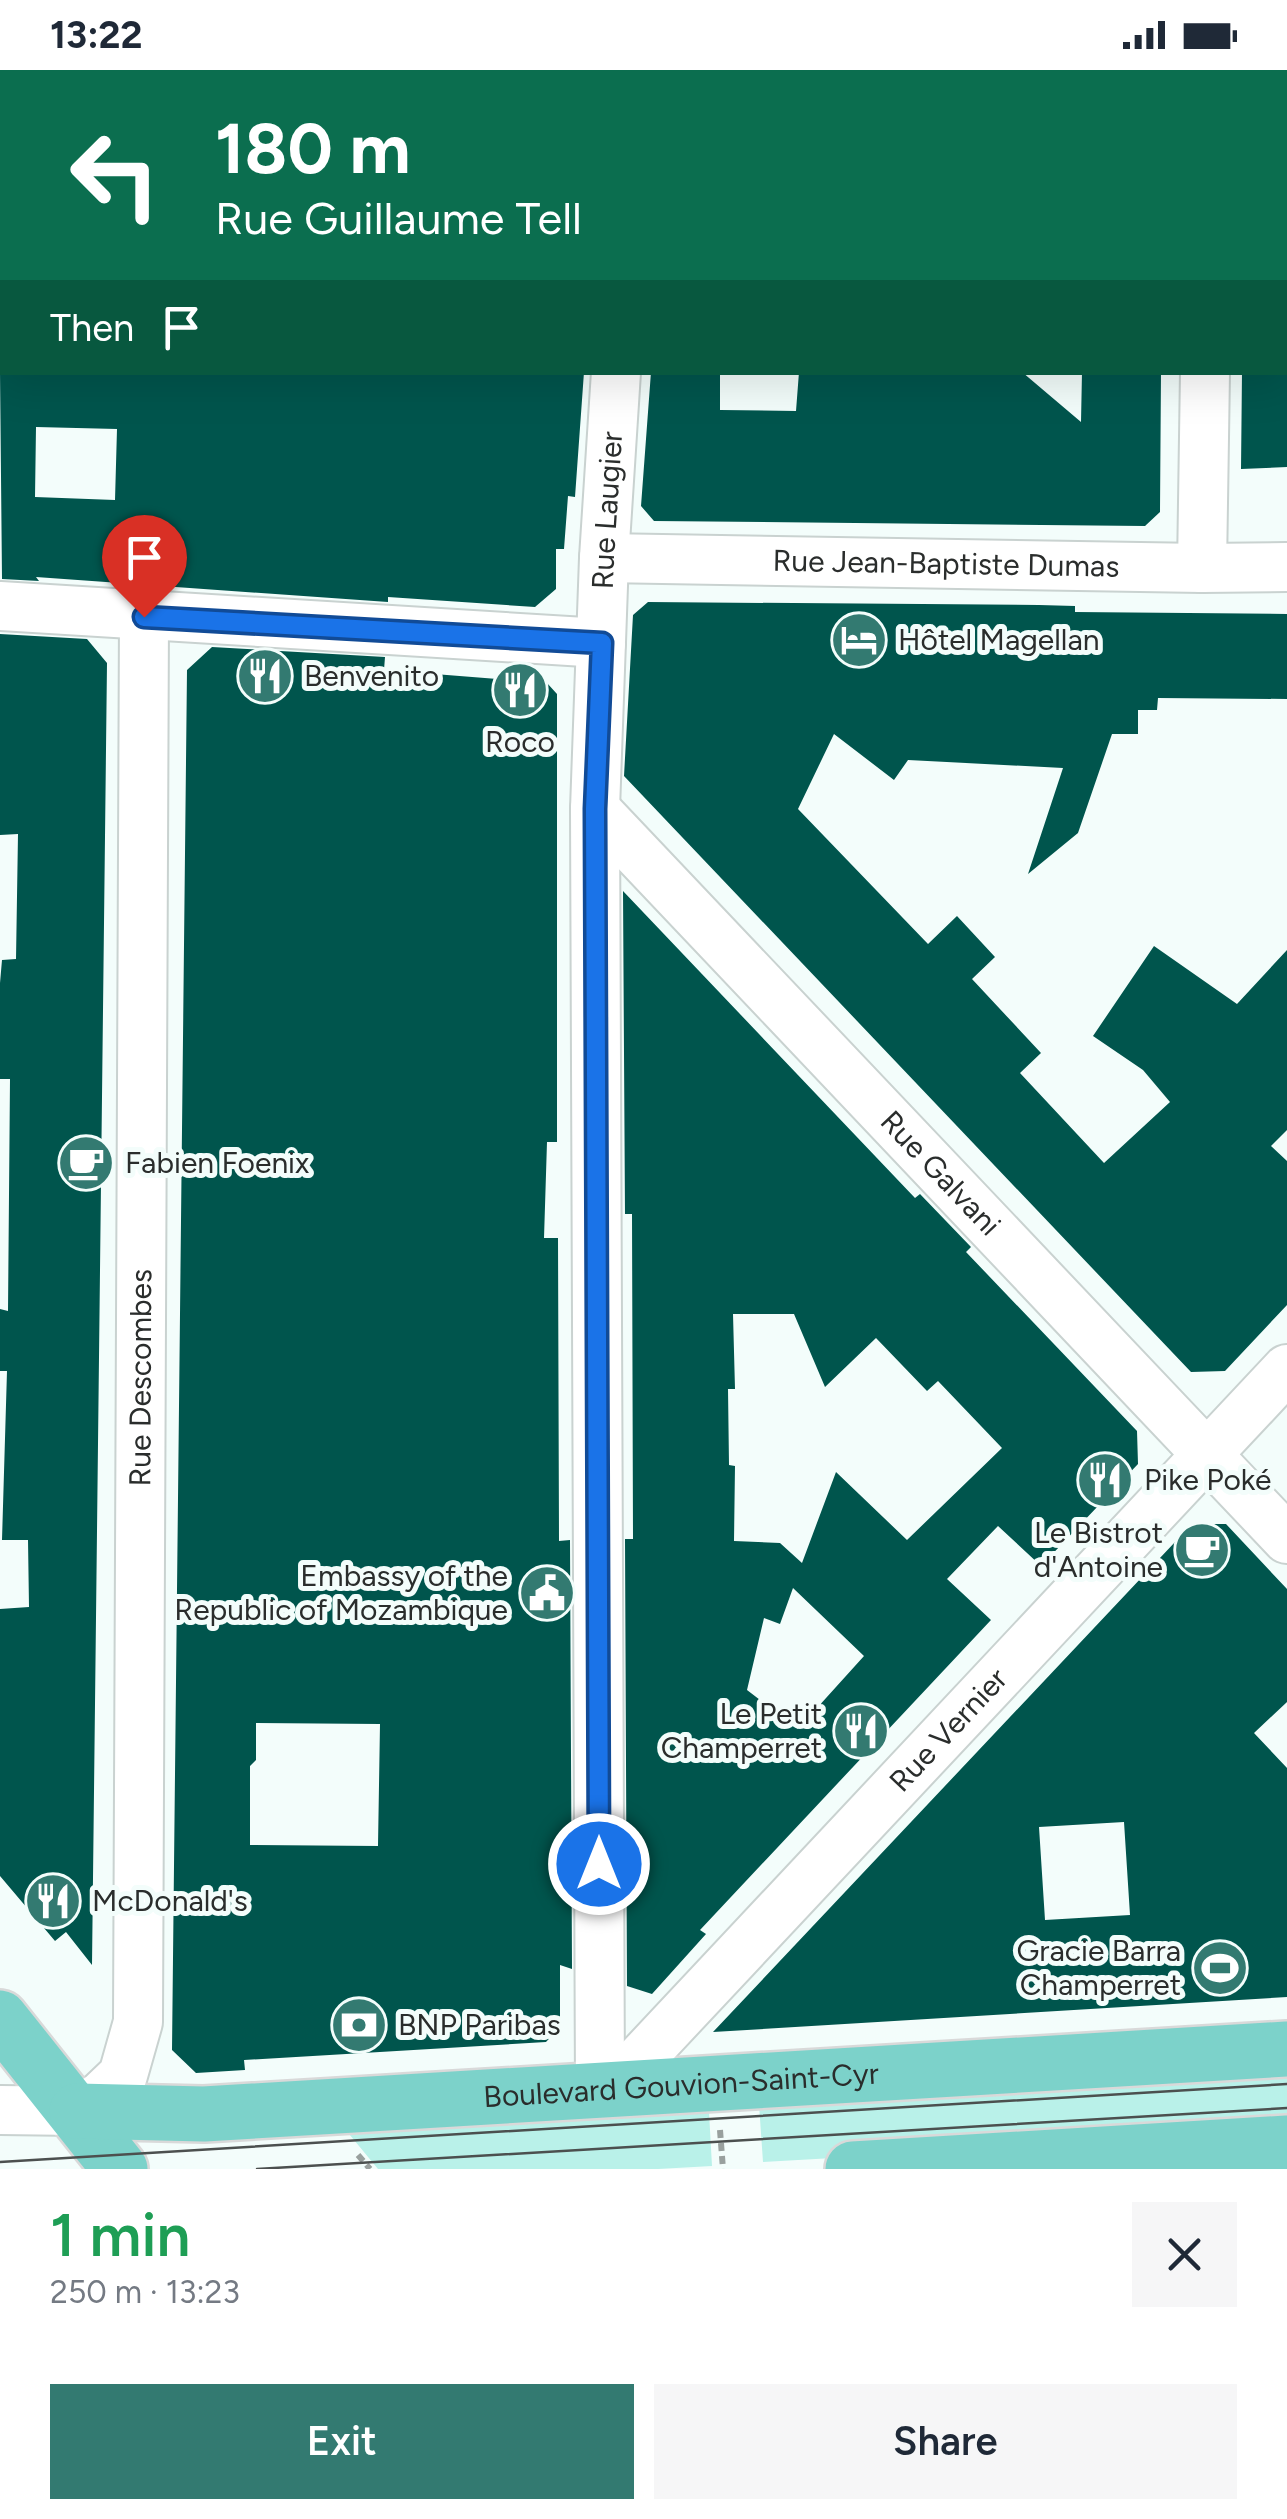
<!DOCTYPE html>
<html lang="en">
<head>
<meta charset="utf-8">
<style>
  :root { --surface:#fff; --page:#f6f6f7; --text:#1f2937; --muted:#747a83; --accent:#337a71 }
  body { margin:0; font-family:Figtree,sans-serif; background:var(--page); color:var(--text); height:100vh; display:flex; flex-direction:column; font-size:38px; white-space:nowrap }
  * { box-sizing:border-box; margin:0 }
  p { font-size:32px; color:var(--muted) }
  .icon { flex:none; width:55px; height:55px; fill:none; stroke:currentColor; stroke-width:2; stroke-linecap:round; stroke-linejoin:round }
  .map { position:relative; height:2099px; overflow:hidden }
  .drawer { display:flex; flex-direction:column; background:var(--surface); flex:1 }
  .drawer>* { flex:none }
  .top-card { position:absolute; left:0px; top:0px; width:1288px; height:305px; box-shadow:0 10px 40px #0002; background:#0b6e4f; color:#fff; overflow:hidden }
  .pin { position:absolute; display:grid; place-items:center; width:85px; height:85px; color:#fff; margin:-102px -42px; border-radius:50% 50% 50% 0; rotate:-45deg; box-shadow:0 0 10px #0007 }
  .pin .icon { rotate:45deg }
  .me { position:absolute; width:110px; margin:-55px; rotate:0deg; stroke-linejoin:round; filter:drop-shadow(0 0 8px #0008) }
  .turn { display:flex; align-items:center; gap:35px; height:210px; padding:0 50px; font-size:45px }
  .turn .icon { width:130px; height:130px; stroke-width:2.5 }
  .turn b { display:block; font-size:70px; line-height:85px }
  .then { display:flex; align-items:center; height:95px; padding:0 50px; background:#0003; gap:20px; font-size:38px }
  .round { display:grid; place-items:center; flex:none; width:105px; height:105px; border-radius:0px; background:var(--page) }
  .head { display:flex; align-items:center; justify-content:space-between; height:170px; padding:0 50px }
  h1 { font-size:60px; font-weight:600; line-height:75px; color:#1e9e55 }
  .button { display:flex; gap:20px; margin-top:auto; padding:20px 50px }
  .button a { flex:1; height:115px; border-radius:0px; background:var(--accent); color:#fff; font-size:40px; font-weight:600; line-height:115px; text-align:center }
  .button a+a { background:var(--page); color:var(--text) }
  .status { display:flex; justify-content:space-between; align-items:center; height:70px; padding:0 50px; background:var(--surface); direction:ltr }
  .status svg { height:28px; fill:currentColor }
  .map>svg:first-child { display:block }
  .green { fill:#b9f1e9 }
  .building { fill:#00554d; fill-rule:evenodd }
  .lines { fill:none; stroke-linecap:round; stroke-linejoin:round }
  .minor-casing { stroke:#c9d2d0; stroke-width:52 }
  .major-casing { stroke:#d9d9d9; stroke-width:60 }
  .path { stroke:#99a09e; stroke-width:6; stroke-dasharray:8 5; stroke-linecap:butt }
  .minor { stroke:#fff; stroke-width:48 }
  .major { stroke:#7cd2ca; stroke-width:55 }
  .tram { stroke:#4c504f; stroke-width:2.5 }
  .route-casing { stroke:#114b97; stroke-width:25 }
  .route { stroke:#1a73e8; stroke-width:18 }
  .labels { text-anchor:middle; stroke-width:10; stroke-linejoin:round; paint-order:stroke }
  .street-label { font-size:30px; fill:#2a2d2c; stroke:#f3fdfb }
  .poi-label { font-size:30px; fill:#2a2d2c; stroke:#f3fdfb; text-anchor:start }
</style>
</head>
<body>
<div class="status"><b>13:22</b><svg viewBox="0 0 49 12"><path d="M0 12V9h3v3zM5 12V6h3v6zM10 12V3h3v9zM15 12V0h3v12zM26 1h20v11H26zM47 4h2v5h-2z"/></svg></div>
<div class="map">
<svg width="1287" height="2099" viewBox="0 0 1287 2099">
  <rect width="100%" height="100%" fill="#f3fdfb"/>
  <path class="green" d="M0,0H587L2,2V18Z
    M697,0H1287V30L1285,2H696Z
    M1287,1990V2062L763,2092L758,2020Z
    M708,2024L712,2096L658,2099H378L335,2047Z"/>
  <path class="building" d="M0,302H584L575,427L568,426L564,479H556V519L535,537L388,527V532L36,507L39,511L2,509ZM36,357L117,359L115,430L35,427Z
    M651,302H720V340L796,341L799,302H1022L1081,352L1082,302H1161L1160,442L1145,456L654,451L641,436Z
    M1242,302H1287V397L1241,399Z
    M648,532L1039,535L1075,536V542L1287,544V629L1158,628L1157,640H1138V664H1112L1078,763L1028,804L1063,698L908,690L894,710L834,664L798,739L928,874L957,846L995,887L972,909L1041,983L1020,1003L1104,1093L1170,1032L1143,1000L1093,966L1154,876L1237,934L1287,880V1060L1271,1076L1287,1091V1235L1225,1301L1191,1302L624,706L633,545Z
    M0,564L87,569L107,593L92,1895L66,1862L55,1871L0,1806V1539L29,1537L28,1470H2L7,1301H0V1239L8,1241L10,1009H0V913L2,890L16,889L18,764L0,765Z
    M212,577L385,587L384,600L547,613L557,624V1072H547L544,1168H558L559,1471L570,1470L572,1899L560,1895V1957L546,1972L244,1990L245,2000L196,2003L172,1980L187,600ZM256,1653L380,1654L378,1776L250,1775V1696L256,1690Z
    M623,821L915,1128L920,1124L971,1177L966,1182L1137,1361L1138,1394L1041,1496L998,1456L947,1509L991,1550L700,1860L706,1864L652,1924L627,1916L625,1469H633L632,1144H625ZM733,1244H794L825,1317L876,1268L927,1321L938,1311L1002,1378L907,1470L836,1402L802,1493L780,1473L734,1471L735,1396L729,1395L728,1319H735ZM793,1518L864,1586L798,1659L747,1620L764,1548L780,1554Z
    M1192,1454H1226L1287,1519V1632L1254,1663L1287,1698V1927L713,1962ZM1124,1752L1130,1845L1045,1850L1039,1757Z"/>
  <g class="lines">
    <g class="minor-casing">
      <g id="minor">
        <path d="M647,2V0"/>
        <path id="s1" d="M604,488L1202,498L1287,497"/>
        <path d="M1202,498L1205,302"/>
        <path d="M0,536L601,573"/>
        <path id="s2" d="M595,739L1287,1469"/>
        <path id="s3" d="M612,2019L1287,1299"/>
        <path id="s4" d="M600,2020L595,739L604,488L616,302"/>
        <path id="s5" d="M0,2040L77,2041L101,2026L123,2005L138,1952L144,547"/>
      </g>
    </g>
    <g class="major-casing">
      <g id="major">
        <path d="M0,54H2"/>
        <path d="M1285,66H1287"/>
        <path d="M0,1948L120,2099"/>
        <path id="s6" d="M77,2041L204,2044L1287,1979"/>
        <path d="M853,2099L1287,2073"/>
      </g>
    </g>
    <path class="path" d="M1139,2V0
      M1268,2V0
      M720,2060L723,2099
      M358,2085L370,2099"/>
    <use href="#minor" class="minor"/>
    <use href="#major" class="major"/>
    <path class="tram" d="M0,2092L1287,2014
      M257,2099L1287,2038"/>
  </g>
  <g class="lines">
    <g class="route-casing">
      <path id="route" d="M144,547L602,573L595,739L599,1794"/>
    </g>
    <use href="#route" class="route"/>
  </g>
  <defs>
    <g id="hotel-disc" transform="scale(2.875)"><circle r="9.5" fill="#337a71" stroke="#f3fdfb"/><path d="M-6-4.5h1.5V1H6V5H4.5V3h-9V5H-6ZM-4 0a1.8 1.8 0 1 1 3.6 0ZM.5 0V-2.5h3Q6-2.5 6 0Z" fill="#fff"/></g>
    <g id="restaurant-disc" transform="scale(2.875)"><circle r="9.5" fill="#337a71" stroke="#f3fdfb"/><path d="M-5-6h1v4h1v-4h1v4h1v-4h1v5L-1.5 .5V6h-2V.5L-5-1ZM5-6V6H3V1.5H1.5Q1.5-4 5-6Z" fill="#fff"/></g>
    <g id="cafe-disc" transform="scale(2.875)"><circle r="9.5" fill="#337a71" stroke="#f3fdfb"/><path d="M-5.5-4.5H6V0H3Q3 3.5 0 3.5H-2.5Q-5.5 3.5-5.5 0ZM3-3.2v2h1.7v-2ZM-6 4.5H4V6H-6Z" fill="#fff"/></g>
    <g id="civic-disc" transform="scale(2.875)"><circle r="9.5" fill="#337a71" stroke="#f3fdfb"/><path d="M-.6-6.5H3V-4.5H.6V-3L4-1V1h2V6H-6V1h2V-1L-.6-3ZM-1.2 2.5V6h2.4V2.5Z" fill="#fff"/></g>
    <g id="stadium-disc" transform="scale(2.875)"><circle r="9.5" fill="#337a71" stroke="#f3fdfb"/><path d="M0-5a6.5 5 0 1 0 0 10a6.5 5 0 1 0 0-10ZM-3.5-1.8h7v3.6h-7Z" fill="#fff"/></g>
    <g id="bank-disc" transform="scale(2.875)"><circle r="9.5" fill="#337a71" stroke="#f3fdfb"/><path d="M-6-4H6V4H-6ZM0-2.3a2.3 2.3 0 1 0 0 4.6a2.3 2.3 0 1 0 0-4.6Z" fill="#fff"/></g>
  </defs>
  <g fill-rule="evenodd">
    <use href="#hotel-disc" x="859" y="570"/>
    <use href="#restaurant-disc" x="265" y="606"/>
    <use href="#restaurant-disc" x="520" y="620"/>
    <use href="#cafe-disc" x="86" y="1093"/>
    <use href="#restaurant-disc" x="1105" y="1410"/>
    <use href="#cafe-disc" x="1202" y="1480"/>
    <use href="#civic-disc" x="547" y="1523"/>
    <use href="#restaurant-disc" x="861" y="1661"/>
    <use href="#restaurant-disc" x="53" y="1831"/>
    <use href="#stadium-disc" x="1220" y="1898"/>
    <use href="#bank-disc" x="359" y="1955"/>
  </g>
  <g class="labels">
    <g class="street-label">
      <text dy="10" stroke="none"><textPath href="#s4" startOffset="1580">Rue Laugier</textPath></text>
      <text dy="10" stroke="none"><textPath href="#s1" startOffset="342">Rue Jean-Baptiste Dumas</textPath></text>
      <text dy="10" stroke="none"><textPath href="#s2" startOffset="502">Rue Galvani</textPath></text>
      <text dy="10" stroke="none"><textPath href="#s5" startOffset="835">Rue Descombes</textPath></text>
      <text dy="10" stroke="none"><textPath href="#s3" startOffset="492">Rue Vernier</textPath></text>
      <text dy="10" stroke="none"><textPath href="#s6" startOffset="605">Boulevard Gouvion-Saint-Cyr</textPath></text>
    </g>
    <g class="poi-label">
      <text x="898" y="580">Hôtel Magellan</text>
      <text x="304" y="616">Benvenito</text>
      <text x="520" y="682" text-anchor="middle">Roco</text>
      <text x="125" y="1103">Fabien Foenix</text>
      <text x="1144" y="1420">Pike Poké</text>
      <text x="1163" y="1473" text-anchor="end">Le Bistrot<tspan x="1163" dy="34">d'Antoine</tspan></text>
      <text x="508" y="1516" text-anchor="end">Embassy of the<tspan x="508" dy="34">Republic of Mozambique</tspan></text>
      <text x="822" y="1654" text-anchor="end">Le Petit<tspan x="822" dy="34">Champerret</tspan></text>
      <text x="92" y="1841">McDonald's</text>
      <text x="1181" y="1891" text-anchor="end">Gracie Barra<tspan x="1181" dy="34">Champerret</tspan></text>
      <text x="398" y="1965">BNP Paribas</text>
    </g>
  </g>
</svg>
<div class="pin" style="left:144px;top:547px;background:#d93025"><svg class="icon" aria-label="arrive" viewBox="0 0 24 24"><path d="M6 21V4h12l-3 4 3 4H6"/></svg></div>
<svg class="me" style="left:599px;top:1794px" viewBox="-20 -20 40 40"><circle r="17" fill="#1a73e8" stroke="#fff" stroke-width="3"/><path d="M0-11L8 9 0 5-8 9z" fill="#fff"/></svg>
<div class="top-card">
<div class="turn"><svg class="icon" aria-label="left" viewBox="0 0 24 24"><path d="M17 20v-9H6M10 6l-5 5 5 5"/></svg><div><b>180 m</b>Rue Guillaume Tell</div></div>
<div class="then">Then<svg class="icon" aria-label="arrive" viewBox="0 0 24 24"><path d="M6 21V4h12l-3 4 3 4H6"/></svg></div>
</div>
</div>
<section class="drawer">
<div class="head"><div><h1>1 min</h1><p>250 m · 13:23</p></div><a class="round"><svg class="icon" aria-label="close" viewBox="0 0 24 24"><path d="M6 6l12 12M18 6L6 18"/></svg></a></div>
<div class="button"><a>Exit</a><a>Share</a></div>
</section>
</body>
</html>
